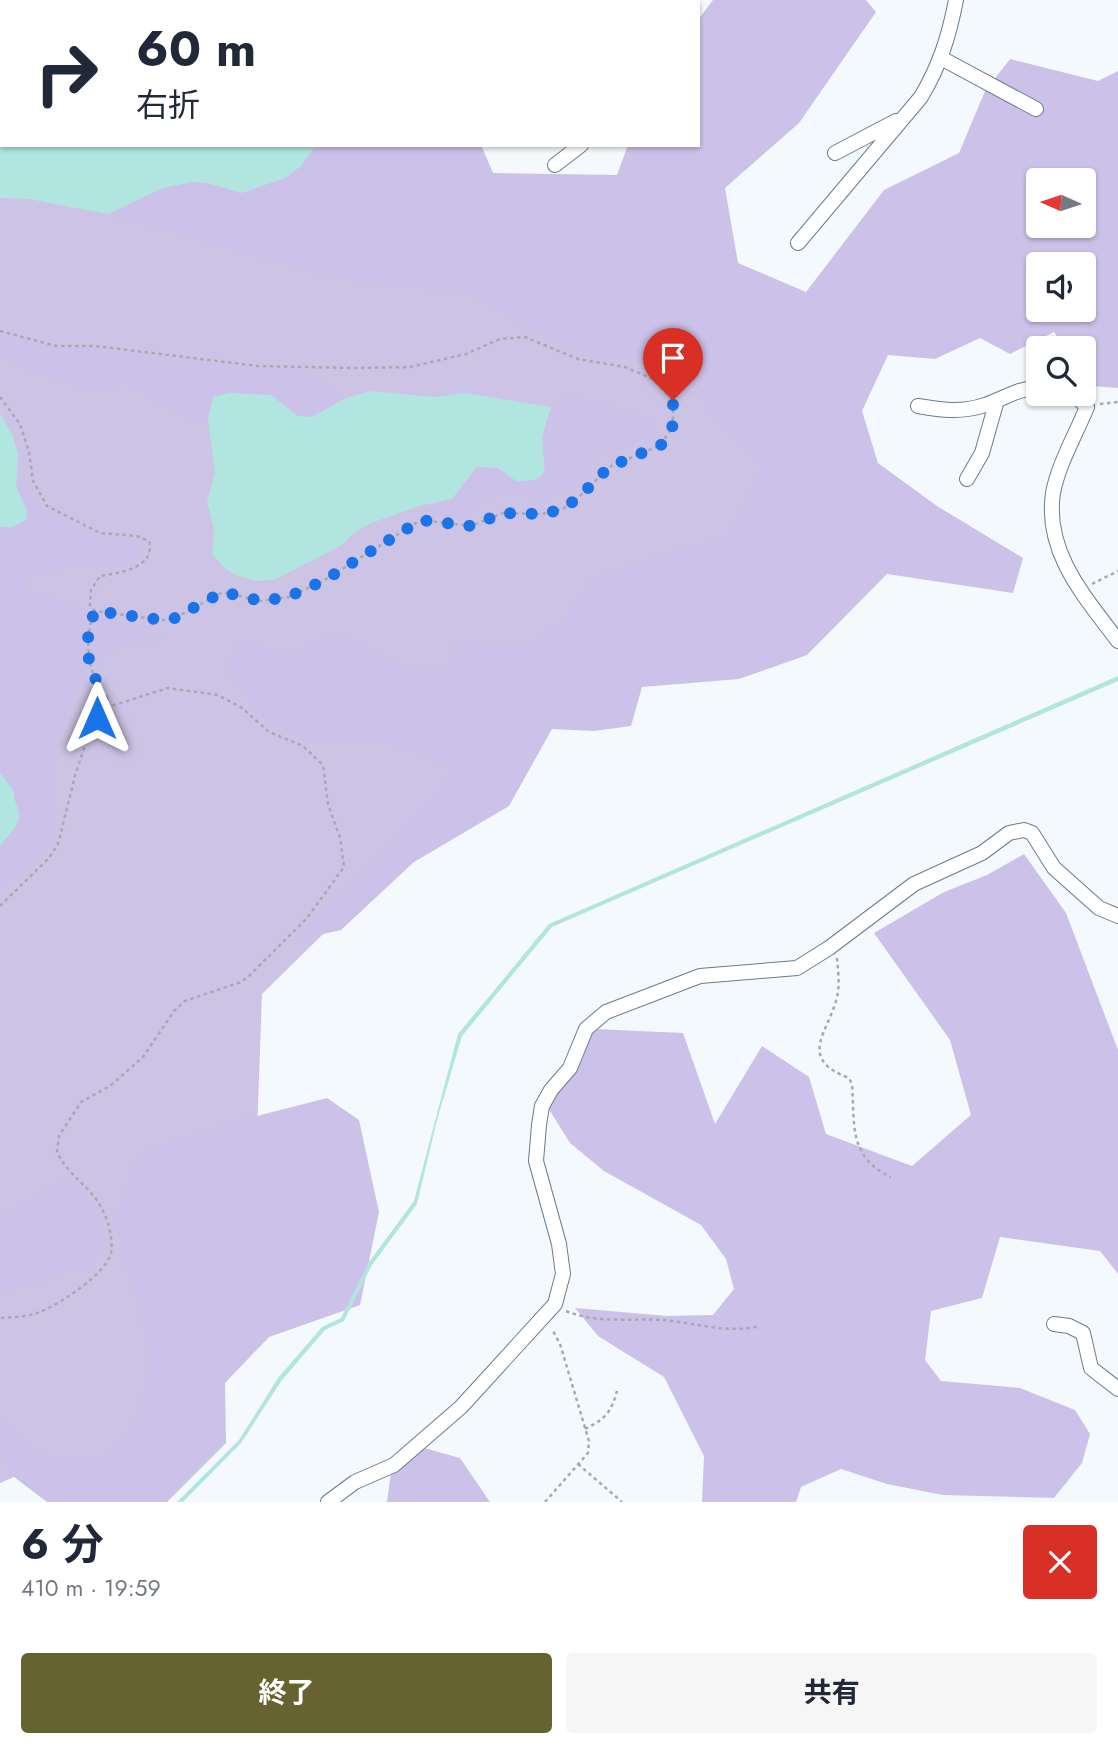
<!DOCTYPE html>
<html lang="ja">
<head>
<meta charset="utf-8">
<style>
  :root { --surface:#fff; --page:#f6f6f7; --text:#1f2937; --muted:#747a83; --accent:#666330 }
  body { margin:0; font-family:Jost,"Noto Sans JP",sans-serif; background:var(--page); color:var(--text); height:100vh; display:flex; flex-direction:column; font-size:26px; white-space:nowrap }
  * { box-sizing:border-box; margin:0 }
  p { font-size:23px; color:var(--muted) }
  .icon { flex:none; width:38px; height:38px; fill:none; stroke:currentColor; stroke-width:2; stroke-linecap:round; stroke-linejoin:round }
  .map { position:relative; height:1502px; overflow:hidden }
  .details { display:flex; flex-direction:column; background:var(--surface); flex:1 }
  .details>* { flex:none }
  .hud { position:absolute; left:0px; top:0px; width:700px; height:147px; box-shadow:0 2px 5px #0004; background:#fff; color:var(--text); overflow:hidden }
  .needle { width:46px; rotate:273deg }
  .controls { position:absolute; left:1026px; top:168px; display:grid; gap:14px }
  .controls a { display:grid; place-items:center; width:70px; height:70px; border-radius:7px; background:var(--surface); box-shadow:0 2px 5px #0004; font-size:35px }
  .pin { position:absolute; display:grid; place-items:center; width:60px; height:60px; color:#fff; margin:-72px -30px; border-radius:50% 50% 50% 0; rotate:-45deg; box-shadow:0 0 7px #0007 }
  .pin .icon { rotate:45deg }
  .me { position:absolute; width:77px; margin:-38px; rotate:0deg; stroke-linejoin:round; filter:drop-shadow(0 0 5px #0008) }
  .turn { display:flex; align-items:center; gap:24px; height:147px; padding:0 21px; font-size:32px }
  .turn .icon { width:91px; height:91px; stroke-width:2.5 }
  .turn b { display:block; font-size:49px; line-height:60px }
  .round { display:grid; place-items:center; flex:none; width:74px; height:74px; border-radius:7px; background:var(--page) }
  .headline { display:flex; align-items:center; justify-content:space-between; height:119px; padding:0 21px }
  h1 { font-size:42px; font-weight:700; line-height:52px }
  .primary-button { display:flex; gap:14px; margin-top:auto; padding:14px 21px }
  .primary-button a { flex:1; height:80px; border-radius:7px; background:var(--accent); color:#fff; font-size:28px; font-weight:700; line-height:80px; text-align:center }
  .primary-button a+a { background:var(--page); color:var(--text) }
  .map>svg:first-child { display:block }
  .green { fill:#cdc4e5 }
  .forest { fill:#ccc1e8; fill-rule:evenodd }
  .water { fill:#b0e5e0 }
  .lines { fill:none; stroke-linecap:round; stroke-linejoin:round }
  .minor-casing { stroke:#667d90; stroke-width:16 }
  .path { stroke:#a4abb0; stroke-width:2.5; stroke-dasharray:3.5 3.5; stroke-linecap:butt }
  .minor { stroke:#fff; stroke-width:14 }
  .route { stroke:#1a73e8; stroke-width:12; stroke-dasharray:0 21.6 }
</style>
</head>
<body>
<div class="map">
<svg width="1118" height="1502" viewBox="0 0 1118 1502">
  <rect width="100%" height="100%" fill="#f4f9fd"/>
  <path class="green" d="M0,0H80L2,2V145H333L678,349L785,472L746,539L464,796L262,994L257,1132L116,1473L14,1477L0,1483Z"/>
  <path class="forest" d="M0,0H429L2,2L0,44Z
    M713,0H866L876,12L799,123L725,188L738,263L806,292L884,190L959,153L985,91L1010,59L1098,81L1118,71V388L1091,386L1083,374V348H1065L1054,332L1010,354L980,338L935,359L888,355L862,411L878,463L937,506L1023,558L1013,593L887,574L807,655L739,679L642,687L631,726L594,731L552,729L509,806L414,862L341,930L293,941L447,783L450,769L430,756L369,739L320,744L268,722L226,671L241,640L292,655L336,632L401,665L445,673L456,643L530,645L565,619L592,578L728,535L762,468L672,366L578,353L466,293L340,279L108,214L163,188L192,182L207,183L242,193L285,178L300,167L317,145H481L493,173L617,175L628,145H698V20ZM1038,180H1083V226H1038ZM1038,264H1083V310H1038Z
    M0,333L61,348H86L259,368L297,367L346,398L311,417L298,416L271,395L229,393L208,420L209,426C178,414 151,396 121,382L105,393C69,384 33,373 0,356Z
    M568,395L654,419L655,433L623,450L602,451L576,487L547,498L498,493L480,503L468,517H444L421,510L441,503L477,467L498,468L510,477L545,447L543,438L551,407Z
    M18,472L36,504L98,536L143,541C139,572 103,566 79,567C61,568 43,571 26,580L27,593L61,600L167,640C144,641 115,643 97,661C71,687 53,743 52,778C51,802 62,823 47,845C36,862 15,875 0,888V845L18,822L5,775L0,773V527H12L26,520C28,502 15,490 18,472Z
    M1024,854L1066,913L1118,1050V1274L1100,1251L1000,1237L982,1298L931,1311L925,1360L941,1381L1020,1388L1075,1410L1090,1434L1082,1463L1054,1498L943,1495L887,1484L841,1469L801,1487L796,1502H702L704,1456L664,1377L598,1336L575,1308L667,1316L713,1315L734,1289L726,1259L701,1225L604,1171L570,1143L545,1103L594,1029L683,1033L715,1124L762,1046L809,1077L826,1134L912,1166L971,1115L950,1040L874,933L944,892L987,875Z
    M327,1098L359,1120L379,1212L360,1305L269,1337L225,1383L226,1443L167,1502H47L14,1477L0,1451V1421L48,1459L104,1456L137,1420L152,1357L114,1221L138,1153L230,1123Z
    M65,1181L82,1188L100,1217V1253L85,1273L69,1270L28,1288L0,1289V1216Z
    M421,1447L460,1458L490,1502H387L391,1472Z"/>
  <path class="water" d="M0,44L2,145H317L300,167L285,178L242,193L207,183L192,182L163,188L108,214L29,199L0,198Z
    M371,391L434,397L464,393L551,407C548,416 545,426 543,435C539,461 560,482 516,481L498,468L477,467L452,499L419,506L369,524L354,533L342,545L274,580L257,581L238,576L227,570L212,554L214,529L207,502L215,472L208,420L213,397L229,393L271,395L298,416L311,417L346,398Z
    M0,414L13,436L18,455L16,486L27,511L26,520L12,527H0Z
    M1118,676V681L552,927L462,1036L437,1120L417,1204L372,1265L344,1321L325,1330L282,1380L241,1443L183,1502H177L239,1440L278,1378L322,1327L341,1318L369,1262L414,1201L458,1034L549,924Z
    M0,773L14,791C13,801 18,805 19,815C20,825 6,838 0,845Z"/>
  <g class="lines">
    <g class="minor-casing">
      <path id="minor" d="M549,0L550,2
        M637,2V0
        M941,58L1036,109
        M835,153L896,121
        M555,165L581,145
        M798,243L921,97C940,65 949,36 956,0
        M1074,394L1087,407C1076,434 1058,465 1053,493C1044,552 1085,597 1118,641
        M918,406C941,410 961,413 985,405C1004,399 1017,388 1038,388
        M967,479L982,453L997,400
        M1054,1324L1069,1326L1083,1333L1091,1368L1118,1389
        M328,1502L355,1482L394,1465L461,1407L555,1304L563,1274L559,1244L536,1161L539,1125L542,1106L551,1090L570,1068L586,1029L606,1012L700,976L797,968L829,948L914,884L982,853L1009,833L1024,830L1032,833L1054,868L1099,908L1118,916"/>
    </g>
    <path class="path" d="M0,331L56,346H95L258,366L356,368L410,367L466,354L500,339L525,337L578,359L625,367L653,379L673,400V425L661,445L609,467L578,498L563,509L542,514L503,513L471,526L421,520L323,581L288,597L261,601L223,592L173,619L162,620L95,611
      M0,397L20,424L29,452L33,481L47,506L100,533L137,536L149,541C156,568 119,573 100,576L91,590L90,605L95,611C80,645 93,675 105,708
      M1100,404L1118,402
      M1092,584L1118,571
      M0,906L49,858L58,844L76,772L87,740L105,708L168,688L218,695L242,708L269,732L303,746L323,765L328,804L340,838L344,867L307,918L250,975L241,982L185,1001L174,1011L143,1057L110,1086L81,1102L59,1136L57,1152C68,1176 93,1188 103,1211C109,1222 113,1240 111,1253C106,1274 58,1306 37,1313C25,1317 12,1317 0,1318
      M837,958C838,971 840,984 837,997C829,1032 796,1058 849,1078L852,1084C855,1125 848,1157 891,1177
      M566,1311C598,1324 630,1318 663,1320C695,1323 729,1334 760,1326
      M585,1429C605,1419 611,1413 617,1391
      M578,1464L622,1502
      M545,1502L588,1453L589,1441L560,1344L552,1329"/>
    <use href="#minor" class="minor"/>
  </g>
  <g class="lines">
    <path class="route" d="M97,718L105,708L87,653L89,626L95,611L162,620L173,619L223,592L261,601L288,597L323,581L421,520L471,526L503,513L542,514L563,509L578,498L609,467L661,445L673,425V400"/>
  </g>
</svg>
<div class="controls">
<a><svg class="needle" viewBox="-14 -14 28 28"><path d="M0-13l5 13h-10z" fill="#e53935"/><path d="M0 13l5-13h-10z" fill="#747a83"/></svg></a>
<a><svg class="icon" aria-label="sound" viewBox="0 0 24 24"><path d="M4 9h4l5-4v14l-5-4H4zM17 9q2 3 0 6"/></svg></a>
<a><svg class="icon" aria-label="search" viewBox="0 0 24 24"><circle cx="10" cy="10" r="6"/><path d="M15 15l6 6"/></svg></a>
</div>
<div class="pin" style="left:673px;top:400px;background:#d93025"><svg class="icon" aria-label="arrive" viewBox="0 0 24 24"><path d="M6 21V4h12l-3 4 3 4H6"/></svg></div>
<svg class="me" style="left:97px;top:718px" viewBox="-20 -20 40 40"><path d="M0-17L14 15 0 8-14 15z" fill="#1a73e8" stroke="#fff" stroke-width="4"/></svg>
<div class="hud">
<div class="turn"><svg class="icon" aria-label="right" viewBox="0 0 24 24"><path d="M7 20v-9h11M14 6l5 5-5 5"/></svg><div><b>60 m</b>右折</div></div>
</div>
</div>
<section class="details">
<div class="headline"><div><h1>6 分</h1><p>410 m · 19:59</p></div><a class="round" style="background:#d93025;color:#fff"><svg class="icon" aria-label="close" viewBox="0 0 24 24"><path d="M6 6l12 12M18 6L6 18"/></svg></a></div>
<div class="primary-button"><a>終了</a><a>共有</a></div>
</section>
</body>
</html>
